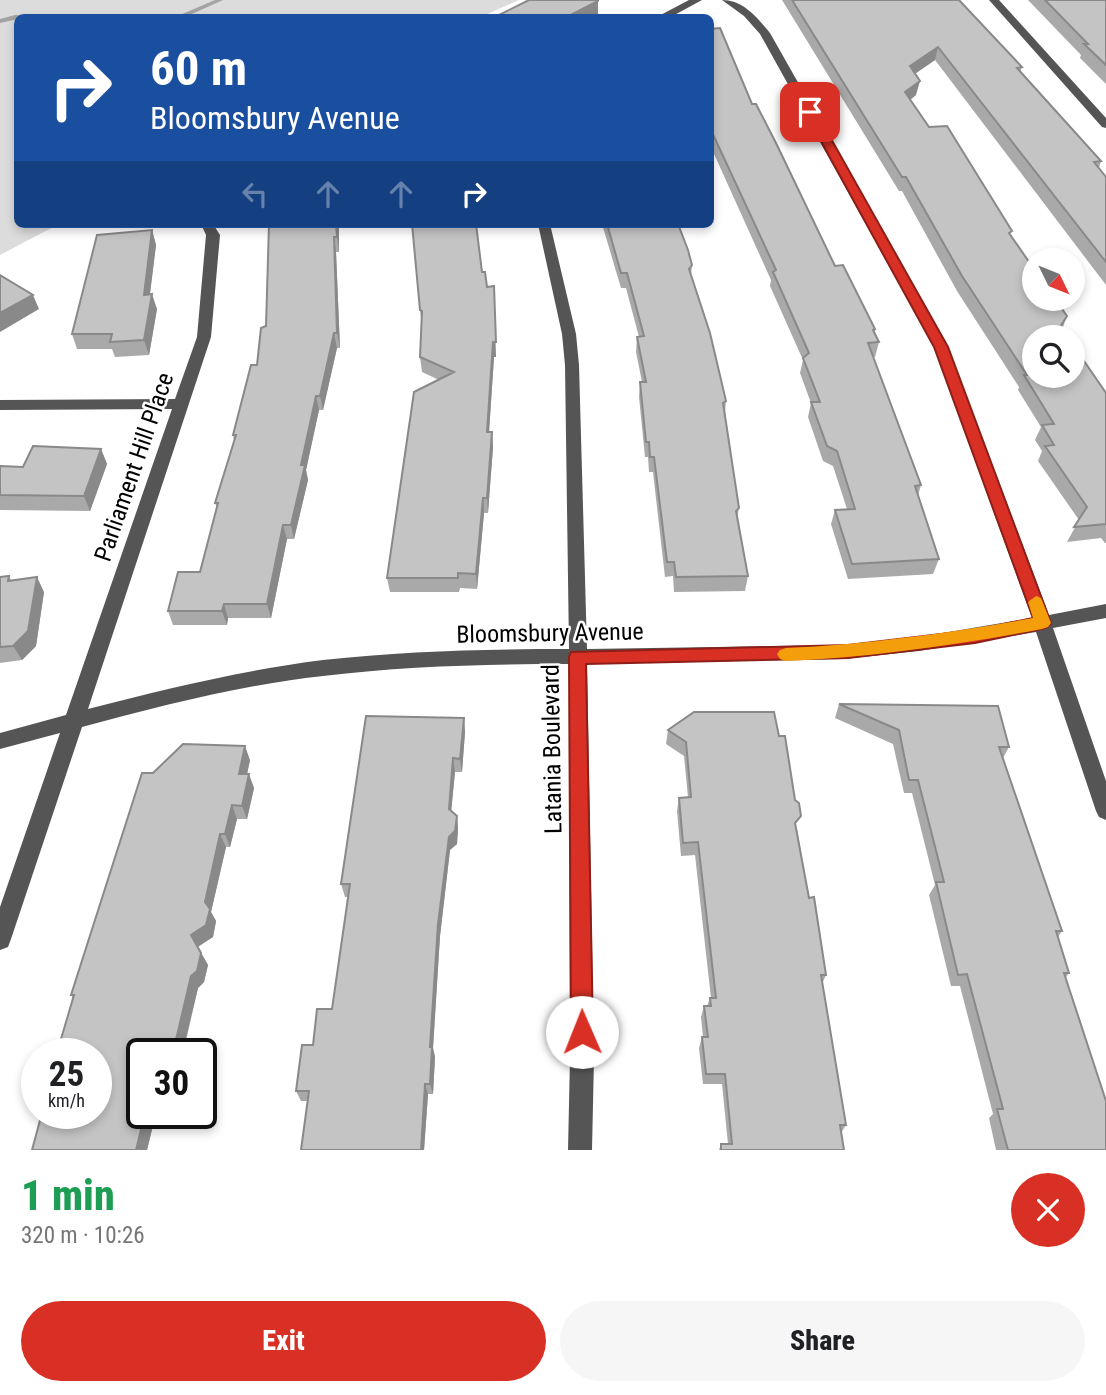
<!DOCTYPE html>
<html lang="en">
<head>
<meta charset="utf-8">
<style>
  :root { --surface:#fff; --page:#f6f6f6; --text:#202124; --muted:#757577; --accent:#d93025 }
  body { margin:0; font-family:"Roboto Condensed",sans-serif; background:var(--page); color:var(--text); height:100vh; display:flex; flex-direction:column; font-size:26px; white-space:nowrap }
  * { box-sizing:border-box; margin:0 }
  p { font-size:23px; color:var(--muted) }
  .icon { flex:none; width:38px; height:38px; fill:none; stroke:currentColor; stroke-width:2; stroke-linecap:round; stroke-linejoin:round }
  .map { position:relative; height:1150px; overflow:hidden }
  .sheet { display:flex; flex-direction:column; background:var(--surface); flex:1 }
  .sheet>* { flex:none }
  .banner { position:absolute; left:14px; top:14px; width:700px; height:214px; border-radius:10px; box-shadow:0 4px 10px #0003; background:#1a4fa0; color:#fff; overflow:hidden }
  .needle { width:46px; rotate:133deg }
  .tools { position:absolute; left:1022px; top:248px; display:grid; gap:14px }
  .tools a { display:grid; place-items:center; width:63px; height:63px; border-radius:50%; background:var(--surface); box-shadow:0 4px 10px #0003; font-size:35px }
  .speed { position:absolute; left:21px; top:1038px; display:flex; gap:14px; font-size:35px; font-weight:700; text-align:center }
  .speed>* { display:grid; place-content:center; width:91px; height:91px; border-radius:50%; background:var(--surface); box-shadow:0 4px 10px #0003; line-height:1 }
  .speed small { font-size:18px; font-weight:400 }
  .speed .limit { border:4px solid #111; border-radius:10px; background:#fff; color:#111 }
  .pin { position:absolute; display:grid; place-items:center; width:60px; height:60px; color:#fff; margin:-30px; border-radius:14px; box-shadow:0 4px 10px #0006 }
  .me { position:absolute; width:77px; margin:-38px; rotate:359deg; stroke-linejoin:round; filter:drop-shadow(0 0 5px #0008) }
  .turn { display:flex; align-items:center; gap:24px; height:147px; padding:0 21px; font-size:32px }
  .turn .icon { width:91px; height:91px; stroke-width:2.5 }
  .turn b { display:block; font-size:49px; line-height:60px }
  .lanes { display:flex; align-items:center; height:66px; padding:0 21px; background:#0003; justify-content:center; gap:35px; direction:ltr }
  .lanes .off { opacity:.35 }
  .round { display:grid; place-items:center; flex:none; width:74px; height:74px; border-radius:37px; background:var(--page) }
  .headline { display:flex; align-items:center; justify-content:space-between; height:119px; padding:0 21px }
  h1 { font-size:42px; font-weight:800; line-height:52px; color:#1e9e55 }
  .action { display:flex; gap:14px; margin-top:auto; padding:14px 21px }
  .action a { flex:1; height:80px; border-radius:42px; background:var(--accent); color:#fff; font-size:28px; font-weight:800; line-height:80px; text-align:center }
  .action a+a { background:var(--page); color:var(--text) }
  .map>svg:first-child { display:block }
  .green { fill:#dcdcdc }
  .lines { fill:none; stroke-linecap:round; stroke-linejoin:round }
  .stream { fill:#a3a3a3; fill-rule:evenodd }
  .minor { fill:#555; fill-rule:evenodd }
  .wall { fill:#a9a9a9 }
  .shaded-wall { fill:#898989 }
  .building { fill:#c4c4c4; stroke:#898989; stroke-width:2 }
  .route { fill:#d93025; stroke:#8d1f18; stroke-width:2 }
  .slow { fill:#f59e0b }
  .labels { text-anchor:middle; stroke-width:5; stroke-linejoin:round; paint-order:stroke }
  .street-label { font-size:24px; fill:#000; stroke:#fff }
</style>
</head>
<body>
<div class="map">
<svg width="1106" height="1150" viewBox="0 0 1106 1150">
  <rect width="100%" height="100%" fill="#fff"/>
  <path class="green" d="M0,0H519L478,18H18V224H59L0,255Z"/>
  <g class="lines">
    <path class="stream" d="M215,0H223L183,18H173Z
      M15,15L46,16L49,18H18V19L0,23V19Z"/>
    <path class="minor" d="M689,0H702L669,18H655Z
      M722,0C743,0 757,17 770,33L948,347L1049,615L1106,604V618L1053,628L1106,781V820L1099,817L1096,811L1036,632L919,651L844,659L587,664L594,1058L592,1150H568L570,1058L569,664C487,664 404,666 323,676C241,685 161,706 82,727L11,939L8,947L0,950V907L60,733L0,749V733L66,715L172,409L0,410V400L175,399L197,337L206,235L201,224H213L220,235L211,337L88,709C165,689 243,670 323,660C404,651 487,649 569,649L565,365L562,334L538,224H550L576,334L579,365L587,649L844,645L919,637L1032,618L934,347L760,34L744,16Z
      M989,0H999L1106,118V128L1102,127Z"/>
  </g>
  <path class="wall" d="M782,0H959L1022,67L1020,72L1101,161L1099,168L1106,177V285L935,60L915,74L916,95L910,100L929,127L1010,235L1067,316L1062,330L1106,393V543H1105L1101,538L1067,542L1079,520L1038,461L1042,451L1035,440L1041,427L1018,390L1019,387L957,291L902,191H899Z
    M1028,0H1106V84L1080,58L1081,55Z
    M710,29L752,104L835,266L875,329V333L879,342L875,357H873L921,485L918,495L939,559L933,574L848,579L831,524L835,510L847,509L833,466L823,461L808,417L811,403L800,373L803,360L770,286L771,280L710,145Z
    M269,224H339V252H336L340,348H337L323,410H319L306,470L308,480L294,539H287L271,618H228L227,625H173L168,611L200,572L217,508L215,503L234,441L233,435L257,365L266,326Z
    M602,224H678L692,265L691,276L726,401L725,412L739,508L737,518L748,576L745,591L674,592L673,576L665,577L653,472H649L648,457H645L639,397L640,382H642L636,352L637,337H639L626,288H621Z
    M152,230L156,245L150,294L157,309L149,355L115,357L112,349H77L72,334Z
    M482,272L496,357H494L489,432H492L493,447L491,473L488,513H484L477,589L460,588L459,592H390L387,578L439,380L422,372L420,357L422,325L420,310Z
    M101,449L107,464L90,511L0,510V466L23,467Z
    M9,576L11,580L44,592L36,646L22,660L0,663V577Z
    M839,704L1009,747L1003,758L1062,931L1058,937L1069,973L1066,977L1106,1150H996L989,1118L993,1114L960,986H951L929,895L935,885L912,793H904L893,744L835,718Z
    M694,712L797,829L809,898L826,975L822,984L846,1125L841,1133L844,1150H719L721,1144H728L722,1084H703L699,1048L702,1037H703L701,1017L704,1006H707L710,998H711L695,855L681,856L677,811L679,798L688,797L684,756L666,744L668,730Z
    M464,718L465,732L462,772H455L451,812L457,816L458,829L457,844L450,850L440,936L433,1048L435,1057L433,1094H428L424,1150H301L308,1101H301L296,1091L313,1045L332,1009L348,897H345L341,884Z
    M250,760L247,774L254,788L247,819H237L230,847H226L211,912L216,921L213,937L198,947L208,965L204,982L198,988L183,1054H142V1113H156L147,1150H32L63,1042L61,1039L73,998L71,995L153,773Z"/>
  <path class="shaded-wall" d="M598,1V14L591,18H565Z
    M938,47L935,60L907,79L910,66Z
    M920,81L916,95L902,106L905,92Z
    M336,224H339V252L337,237Z
    M152,230L156,245L148,309L144,295Z
    M334,237L336,252L340,348L337,333Z
    M494,286L496,357H494L488,447L487,432Z
    M152,294L157,309L149,355L144,340Z
    M33,295L39,309L0,332V313Z
    M334,333L337,348L323,410L320,396Z
    M316,396L319,410L306,470L308,480L294,539L291,525L301,465Z
    M492,432L493,447L488,513L487,498Z
    M101,449L107,464L90,511L84,496Z
    M483,498L484,513L477,589L476,574Z
    M283,525L287,539L271,618L267,604Z
    M37,577L44,592L36,646L22,660L13,646Z
    M224,604L228,618L227,625L222,611Z
    M464,718L465,732L462,772L460,759Z
    M245,746L250,760L244,788L239,774Z
    M453,758L455,772L450,823L449,809Z
    M249,774L254,788L247,819L242,806Z
    M232,805L237,819L230,847L225,834Z
    M457,816L458,829L457,844L450,850L440,936L433,1048L435,1057L433,1094L430,1084V1047L438,924L449,837Z
    M220,834L226,847L211,912L216,921L213,937L197,947L191,935L205,902Z
    M201,953L208,965L204,982L198,988L182,1054L175,1044L191,976Z
    M168,1044L175,1054H166Z
    M425,1084L428,1094L424,1150H421Z
    M145,1113H156L147,1150H136Z"/>
  <path class="building" d="M529,0H598V1L565,18H493Z
    M792,0H959L1022,67L1017,68L1101,161L1094,162L1106,177V262L938,47L910,66L920,81L905,92L929,127L947,126L1012,231L1009,233L1034,269V299H1055L1067,316L1060,327L1067,338H1034V376H1073V345L1106,393V524L1074,527L1087,507L1045,446L1054,445L1042,425L1054,424L1024,375H1027L962,276L906,177H902Z
    M1045,0H1106V65L1084,44H1088Z
    M720,28L752,104H756L776,143L835,266L843,265L875,329L873,330L879,342L868,343L921,485L915,486L939,559L852,564L835,510L855,509L837,451L827,446L811,402H820L803,358L809,353L773,272L776,270L710,128V29Z
    M269,224H336L337,237H334L337,333H334L320,396H316L301,465H305L291,525H283L267,604H224L222,611H168L178,572H200L218,503H215L236,435H233L251,365H257L261,328L266,326Z
    M412,224H476L482,272H485L487,287L494,286L496,342H493L487,432H492L487,498H483L476,574L458,573V578H387L414,392L454,372L420,357L422,311L420,310Z
    M607,224H678L688,250L692,265L689,269L710,333L726,401L723,403L739,508L736,511L748,576L676,577L674,562H667L654,457H650L649,442H646L640,382H646L637,337L644,336L627,273H621Z
    M152,230L144,295L152,294L144,340L110,342L112,334H72L97,235Z
    M0,275L33,295L0,313Z
    M33,446L101,449L84,496L0,495V466L23,467Z
    M9,576L8,581L37,577L28,631L13,646L0,647V577Z
    M839,704L998,706L1009,747H999L1062,931H1056L1069,973H1064L1106,1101V1150H1008L997,1109H1003L967,974L958,975L936,882H944L918,780H909L899,730Z
    M694,712H774L779,736H785L795,800L799,803L801,816L795,823L809,898L814,897L826,975H821L846,1125H840L844,1150H721V1144H732L725,1074H706L702,1037H708L704,1006H711L710,998H716L698,842L683,843L679,798L691,797L686,742L668,730Z
    M366,716L464,718L460,759L453,758L449,809L457,816L455,831L449,837L438,924L430,1047H432L430,1084H425L421,1150H301L309,1091H296L302,1045H313L317,1009H332L350,884H341Z
    M183,744L245,746L239,774H249L242,806L232,805L225,834H220L205,902L210,909L206,925L191,935L201,953L197,971L191,976L175,1044H168L166,1054H142V1113H145L136,1150H32L42,1113H96V1054H60L64,1040L61,1039L74,995H71L142,773H153Z"/>
  <path class="route" d="M810,109L816,112L948,347L1051,623L1048,627L1042,629L975,643L848,658L586,664L593,1032L590,1039L582,1042L575,1039L571,1032L569,657L571,652L848,645L975,630L1033,618L934,347L805,112Z"/>
  <path class="slow" d="M1036,596L1041,598L1051,623L1048,627L1042,629C957,645 872,657 786,661L780,659L777,654L780,650L786,648C869,644 950,633 1033,618L1028,602Z"/>
  <g class="labels">
    <g class="street-label">
      <text transform="translate(134 467) rotate(-71)" y="8">Parliament Hill Place</text>
      <text transform="translate(550 633) rotate(-1)" y="8">Bloomsbury Avenue</text>
      <text transform="translate(552 749) rotate(-91)" y="8">Latania Boulevard</text>
    </g>
  </g>
</svg>
<div class="tools">
<a><svg class="needle" viewBox="-14 -14 28 28"><path d="M0-13l5 13h-10z" fill="#e53935"/><path d="M0 13l5-13h-10z" fill="#757577"/></svg></a>
<a><svg class="icon" aria-label="search" viewBox="0 0 24 24"><circle cx="10" cy="10" r="6"/><path d="M15 15l6 6"/></svg></a>
</div>
<div class="speed"><div>25<small>km/h</small></div><div class="limit">30</div></div>
<div class="pin" style="left:810px;top:112px;background:#d93025"><svg class="icon" aria-label="arrive" viewBox="0 0 24 24"><path d="M6 21V4h12l-3 4 3 4H6"/></svg></div>
<svg class="me" style="left:582px;top:1032px" viewBox="-20 -20 40 40"><circle r="19" fill="#fff"/><path d="M0-13L10 11 0 6-10 11z" fill="#d93025"/></svg>
<div class="banner">
<div class="turn"><svg class="icon" aria-label="right" viewBox="0 0 24 24"><path d="M7 20v-9h11M14 6l5 5-5 5"/></svg><div><b>60 m</b>Bloomsbury Avenue</div></div>
<div class="lanes"><svg class="icon off" aria-label="left" viewBox="0 0 24 24"><path d="M17 20v-9H6M10 6l-5 5 5 5"/></svg><svg class="icon off" aria-label="ahead" viewBox="0 0 24 24"><path d="M12 20V5M6 11l6-6 6 6"/></svg><svg class="icon off" aria-label="ahead" viewBox="0 0 24 24"><path d="M12 20V5M6 11l6-6 6 6"/></svg><svg class="icon" aria-label="right" viewBox="0 0 24 24"><path d="M7 20v-9h11M14 6l5 5-5 5"/></svg></div>
</div>
</div>
<section class="sheet">
<div class="headline"><div><h1>1 min</h1><p>320 m · 10:26</p></div><a class="round" style="background:#d93025;color:#fff"><svg class="icon" aria-label="close" viewBox="0 0 24 24"><path d="M6 6l12 12M18 6L6 18"/></svg></a></div>
<div class="action"><a>Exit</a><a>Share</a></div>
</section>
</body>
</html>
